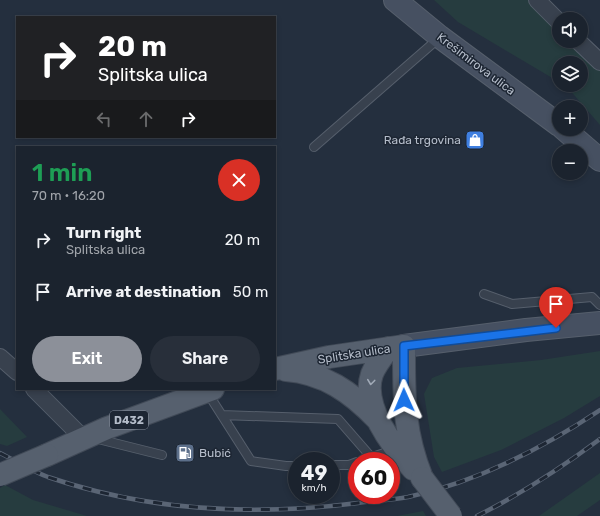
<!DOCTYPE html>
<html lang="en">
<head>
<meta charset="utf-8">
<style>
  :root { --surface:#1b232e; --page:#282f3a; --text:#f1f3f6; --muted:#a0a4aa; --line:#39404a; --accent:#8c9099 }
  body { margin:0; font-family:Rubik,sans-serif; background:var(--page); color:var(--text); height:100vh; display:flex; flex-direction:column; font-size:15px; white-space:nowrap }
  * { box-sizing:border-box; margin:0 }
  p { font-size:13px; color:var(--muted) }
  .icon { flex:none; width:22px; height:22px; fill:none; stroke:currentColor; stroke-width:2; stroke-linecap:round; stroke-linejoin:round }
  .map { position:relative; flex:1; overflow:hidden }
  .side { position:absolute; left:16px; top:146px; width:260px; height:244px; display:flex; flex-direction:column; background:var(--surface); border-radius:0px; box-shadow:0 2px 6px #0003,0 0 0 1px var(--line) }
  .side>* { flex:none }
  .banner { position:absolute; left:16px; top:16px; width:260px; height:122px; border-radius:0px; box-shadow:0 2px 6px #0003,0 0 0 1px var(--line); background:#202124; color:#fff; overflow:hidden }
  .fabs { position:absolute; left:552px; top:12px; display:grid; gap:8px }
  .fabs a { display:grid; place-items:center; width:36px; height:36px; border-radius:50%; background:var(--surface); box-shadow:0 2px 6px #0003,0 0 0 1px var(--line); font-size:20px }
  .speed { position:absolute; left:288px; top:452px; display:flex; gap:8px; font-size:20px; font-weight:700; text-align:center }
  .speed>* { display:grid; place-content:center; width:52px; height:52px; border-radius:50%; background:var(--surface); box-shadow:0 2px 6px #0003,0 0 0 1px var(--line); line-height:1 }
  .speed small { font-size:10px; font-weight:400 }
  .speed .limit { border:6px solid #d22; background:#fff; color:#111 }
  .pin { position:absolute; display:grid; place-items:center; width:34px; height:34px; color:#fff; margin:-41px -17px; border-radius:50% 50% 50% 0; rotate:-45deg; box-shadow:0 0 4px #0007 }
  .pin .icon { rotate:45deg }
  .me { position:absolute; width:44px; margin:-22px; rotate:359deg; stroke-linejoin:round; filter:drop-shadow(0 0 3px #0008) }
  .turn { display:flex; align-items:center; gap:14px; height:84px; padding:0 16px; font-size:18px }
  .turn .icon { width:52px; height:52px; stroke-width:2.5 }
  .turn b { display:block; font-size:28px; line-height:34px }
  .lanes { display:flex; align-items:center; height:38px; padding:0 16px; background:#0003; justify-content:center; gap:20px; direction:ltr }
  .lanes .off { opacity:.35 }
  .round { display:grid; place-items:center; flex:none; width:42px; height:42px; border-radius:21px; background:var(--page) }
  .overview { display:flex; align-items:center; justify-content:space-between; height:68px; padding:0 16px }
  h1 { font-size:24px; font-weight:600; line-height:30px; color:#1e9e55 }
  .cta { display:flex; gap:8px; margin-top:auto; padding:8px 16px }
  .cta a { flex:1; height:46px; border-radius:24px; background:var(--accent); color:#fff; font-size:16px; font-weight:600; line-height:46px; text-align:center }
  .cta a+a { background:var(--page); color:var(--text) }
  ul { padding:0; list-style:none }
  li { display:flex; align-items:center; gap:12px; height:52px; padding:0 16px }
  li div { flex:1 }
  li b { display:block; font-size:15px }
  li em { font-style:normal }
  .map>svg:first-child { display:block }
  .green { fill:#263c3f }
  .lines { fill:none; stroke-linecap:round; stroke-linejoin:round }
  .service-casing { stroke:#565f6c; stroke-width:10 }
  .minor-casing { stroke:#565f6c; stroke-width:18 }
  .secondary-casing { stroke:#565f6c; stroke-width:24 }
  .primary-casing { stroke:#414a57; stroke-width:24 }
  .service { stroke:#38414e; stroke-width:8 }
  .minor { stroke:#38414e; stroke-width:16 }
  .secondary { stroke:#465061; stroke-width:22 }
  .primary { stroke:#56606e; stroke-width:22 }
  .rail-casing { stroke:#5a6575; stroke-width:4.5 }
  .rail { stroke:#1d2633; stroke-width:3; stroke-dasharray:9; stroke-linecap:butt }
  .primary-bridge-casing { stroke:#414a57; stroke-width:24; stroke-linecap:butt }
  .primary-bridge { stroke:#56606e; stroke-width:22 }
  .oneway { stroke:#a1aab7 }
  .route-casing { stroke:#114b97; stroke-width:10 }
  .route { stroke:#1a73e8; stroke-width:7 }
  .labels { text-anchor:middle; stroke-width:3; stroke-linejoin:round; paint-order:stroke }
  .shield { fill:#1d2633; stroke:#878f9c; stroke-width:1 }
  .shield-label { font-size:11px; font-weight:bold; fill:#b4bcc9 }
  .street-label { font-size:12px; fill:#b4bcc9; stroke:#1d2633 }
  .poi-label { font-size:12px; fill:#b4bcc9; stroke:#1d2633; text-anchor:end }
</style>
</head>
<body>
<div class="map">
<svg width="600" height="516" viewBox="0 0 600 516">
  <rect width="100%" height="100%" fill="#242f3e"/>
  <path class="green" d="M434,0H529L559,29V41H572L600,68V125L568,88L563,85H581V63H559V82L458,22Z
    M600,351V396L564,418L501,450L442,472L434,457L424,394L432,378L457,368L541,360Z
    M0,409L27,437L7,446L0,444Z
    M600,473V500L577,516H539Z
    M5,485L33,500L87,516H0V488Z
    M423,511L426,516H397Z"/>
  <g class="lines">
    <g class="service-casing">
      <path id="service" d="M314,147L439,38
        M484,294L512,304L592,297L600,305
        M207,392L251,461L286,466H297
        M222,415L338,419L372,458
        M94,438L162,455
        M361,461L384,453
        M331,465H349L357,462"/>
    </g>
    <g class="minor-casing">
      <path id="minor" d="M537,0L559,22
        M578,41L600,62
        M0,357L17,372
        M34,389L84,439"/>
    </g>
    <g class="secondary-casing">
      <path id="secondary" d="M395,0L440,37L559,125
        M564,129L600,160
        M404,346L526,330L600,323"/>
    </g>
    <g class="primary-casing">
      <path id="primary" d="M389,348C382,357 376,364 372,374C361,406 393,447 413,469
        M275,369L329,357L404,346C404,396 403,431 422,478
        M286,370C324,373 351,392 377,419
        M47,455L107,428L213,389"/>
    </g>
    <use href="#service" class="service"/>
    <use href="#minor" class="minor"/>
    <use href="#secondary" class="secondary"/>
    <use href="#primary" class="primary"/>
    <g class="rail-casing">
      <path id="rail" d="M0,453C16,461 32,471 48,477C147,511 255,516 358,503C374,501 392,500 408,497C476,482 543,448 600,410
        M477,516C521,494 561,468 600,439"/>
    </g>
    <use href="#rail" class="rail"/>
    <g class="primary-bridge-casing">
      <path id="primary-bridge" d="M0,475L47,455
        M422,478L451,516"/>
    </g>
    <use href="#primary-bridge" class="primary-bridge"/>
  </g>
  <defs><path id="oneway-chevron" d="M-2-3.5L2.5 0L-2 3.5" fill="none" stroke-width="1.6" stroke-linecap="round" stroke-linejoin="round"/></defs>
  <use class="oneway" href="#oneway-chevron" transform="translate(371 382) rotate(97)"/>
  <g class="lines">
    <g class="route-casing">
      <path id="route" d="M404,400V346L556,328"/>
    </g>
    <use href="#route" class="route"/>
  </g>
  <defs>
    <g id="shop-square" transform="scale(1)"><rect x="-9" y="-9" width="18" height="18" rx="4" fill="#3f7fe0" stroke="#1d2633"/><path d="M-5-2.5h2.3a2.7 3.5 0 0 1 5.4 0H5L5.5 6h-11ZM-1.5-2.5h3a1.5 2.3 0 0 0-3 0Z" fill="#fff"/></g>
    <g id="fuel-square" transform="scale(1)"><rect x="-9" y="-9" width="18" height="18" rx="4" fill="#5c6f8a" stroke="#1d2633"/><path d="M-5.5-6h7V0h2V4h1.3V-2.5L3-4.5l.8-.8L6-3V5H2.5V1h-1V6h-7ZM-4.2-4.7v3.2H.2V-4.7Z" fill="#fff"/></g>
  </defs>
  <g fill-rule="evenodd">
    <use href="#shop-square" x="475" y="140"/>
    <use href="#fuel-square" x="185" y="453"/>
  </g>
  <g class="labels">
    <rect class="shield" x="110" y="411" width="38" height="18" rx="3"/>
    <g class="shield-label">
      <text x="129" y="424">D432</text>
    </g>
    <g class="street-label">
      <text transform="translate(476 64) rotate(37)" y="4">Krešimirova ulica</text>
      <text transform="translate(354 354) rotate(-9)" y="4">Splitska ulica</text>
    </g>
    <g class="poi-label">
      <text x="461" y="144">Rađa trgovina</text>
      <text x="199" y="457" text-anchor="start">Bubić</text>
    </g>
  </g>
</svg>
<div class="fabs">
<a><svg class="icon" aria-label="sound" viewBox="0 0 24 24"><path d="M4 9h4l5-4v14l-5-4H4zM17 9q2 3 0 6"/></svg></a>
<a><svg class="icon" aria-label="layers" viewBox="0 0 24 24"><path d="M12 4l9 5-9 5-9-5zM3 14l9 5 9-5"/></svg></a>
<a>+</a>
<a>−</a>
</div>
<div class="speed"><div>49<small>km/h</small></div><div class="limit">60</div></div>
<div class="pin" style="left:556px;top:328px;background:#d93025"><svg class="icon" aria-label="arrive" viewBox="0 0 24 24"><path d="M6 21V4h12l-3 4 3 4H6"/></svg></div>
<svg class="me" style="left:404px;top:400px" viewBox="-20 -20 40 40"><path d="M0-17L14 15 0 8-14 15z" fill="#1a73e8" stroke="#fff" stroke-width="4"/></svg>
<div class="banner">
<div class="turn"><svg class="icon" aria-label="right" viewBox="0 0 24 24"><path d="M7 20v-9h11M14 6l5 5-5 5"/></svg><div><b>20 m</b>Splitska ulica</div></div>
<div class="lanes"><svg class="icon off" aria-label="left" viewBox="0 0 24 24"><path d="M17 20v-9H6M10 6l-5 5 5 5"/></svg><svg class="icon off" aria-label="ahead" viewBox="0 0 24 24"><path d="M12 20V5M6 11l6-6 6 6"/></svg><svg class="icon" aria-label="right" viewBox="0 0 24 24"><path d="M7 20v-9h11M14 6l5 5-5 5"/></svg></div>
</div>
<section class="side">
<div class="overview"><div><h1>1 min</h1><p>70 m · 16:20</p></div><a class="round" style="background:#d93025;color:#fff"><svg class="icon" aria-label="close" viewBox="0 0 24 24"><path d="M6 6l12 12M18 6L6 18"/></svg></a></div>
<ul>
<li><svg class="icon" aria-label="right" viewBox="0 0 24 24"><path d="M7 20v-9h11M14 6l5 5-5 5"/></svg><div><b>Turn right</b><p>Splitska ulica</p></div><em>20 m</em></li>
<li><svg class="icon" aria-label="arrive" viewBox="0 0 24 24"><path d="M6 21V4h12l-3 4 3 4H6"/></svg><div><b>Arrive at destination</b></div><em>50 m</em></li>
</ul>
<div class="cta"><a>Exit</a><a>Share</a></div>
</section>
</div>
</body>
</html>
